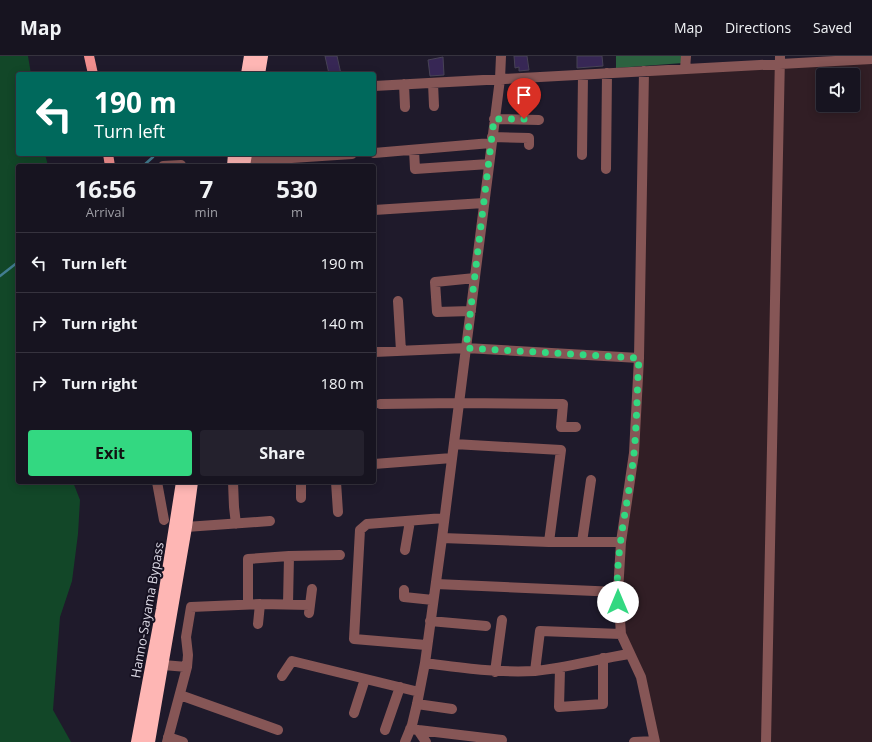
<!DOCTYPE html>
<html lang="en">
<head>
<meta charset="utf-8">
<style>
  :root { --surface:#171420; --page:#24212d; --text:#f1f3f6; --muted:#9e9ea5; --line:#36333e; --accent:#33d881 }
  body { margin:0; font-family:"Open Sans",sans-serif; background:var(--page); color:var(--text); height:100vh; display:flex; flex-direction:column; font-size:15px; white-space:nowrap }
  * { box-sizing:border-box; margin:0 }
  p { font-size:13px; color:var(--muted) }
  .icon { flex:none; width:22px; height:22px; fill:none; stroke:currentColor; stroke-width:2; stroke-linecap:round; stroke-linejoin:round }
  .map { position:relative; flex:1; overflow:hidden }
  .side { position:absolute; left:16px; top:108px; width:360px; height:320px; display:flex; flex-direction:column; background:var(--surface); border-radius:4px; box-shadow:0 2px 10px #0003,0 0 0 1px var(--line) }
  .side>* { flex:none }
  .hud { position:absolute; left:16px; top:16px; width:360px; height:84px; border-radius:4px; box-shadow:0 2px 10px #0003,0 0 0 1px var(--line); background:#00695c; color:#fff; overflow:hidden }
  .fabs { position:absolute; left:816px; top:12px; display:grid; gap:8px }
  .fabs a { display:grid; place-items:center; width:44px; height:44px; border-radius:4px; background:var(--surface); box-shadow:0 2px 10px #0003,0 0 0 1px var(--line); font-size:20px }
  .pin { position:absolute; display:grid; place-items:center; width:34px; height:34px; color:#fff; margin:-41px -17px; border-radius:50% 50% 50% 0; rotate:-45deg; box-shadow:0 0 4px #0007 }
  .pin .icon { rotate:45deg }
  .me { position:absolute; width:44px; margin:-22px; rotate:0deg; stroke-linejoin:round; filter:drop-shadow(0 0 3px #0008) }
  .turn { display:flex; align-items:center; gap:14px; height:84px; padding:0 12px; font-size:18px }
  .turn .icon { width:52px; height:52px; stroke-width:2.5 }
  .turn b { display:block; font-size:28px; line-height:34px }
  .eta { display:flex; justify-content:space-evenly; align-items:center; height:68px; text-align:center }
  .eta b { font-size:24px; font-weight:700; line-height:28px }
  .button { display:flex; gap:8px; margin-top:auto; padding:8px 12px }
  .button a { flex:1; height:46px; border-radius:4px; background:var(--accent); color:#111; font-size:16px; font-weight:700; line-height:46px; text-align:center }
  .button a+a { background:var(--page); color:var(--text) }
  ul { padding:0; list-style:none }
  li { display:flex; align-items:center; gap:12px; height:60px; padding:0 12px; border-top:1px solid var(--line) }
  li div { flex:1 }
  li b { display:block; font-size:15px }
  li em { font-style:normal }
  header { display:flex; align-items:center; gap:24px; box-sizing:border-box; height:56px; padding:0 20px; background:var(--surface); border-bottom:1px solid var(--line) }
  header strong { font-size:19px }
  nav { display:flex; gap:22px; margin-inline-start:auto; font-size:14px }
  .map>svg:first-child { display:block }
  .industrial { fill:#311e25; fill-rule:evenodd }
  .green { fill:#124728 }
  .forest { fill:#2c6240 }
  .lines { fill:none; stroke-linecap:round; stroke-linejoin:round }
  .stream { stroke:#427d91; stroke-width:2.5 }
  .building { fill:#372755; stroke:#474255 }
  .minor { stroke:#865656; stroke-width:10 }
  .major { stroke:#f08e8e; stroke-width:10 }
  .highway { stroke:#feb6b4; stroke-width:12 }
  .route { stroke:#33d881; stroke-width:7; stroke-dasharray:0 12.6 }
  .labels { text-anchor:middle; stroke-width:4; stroke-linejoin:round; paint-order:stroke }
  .street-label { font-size:13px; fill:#dbd8e4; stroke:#161121 }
</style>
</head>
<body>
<header>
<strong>Map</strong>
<nav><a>Map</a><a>Directions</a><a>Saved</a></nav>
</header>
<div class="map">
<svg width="872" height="686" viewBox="0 0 872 686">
  <rect width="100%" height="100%" fill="#1f1a2b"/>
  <path class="industrial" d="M872,6V686H657L626,585L620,509L634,404L647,19ZM823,19H853V49H823Z"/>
  <path class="green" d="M0,0H28L31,18H18V98H45L48,110H18V426H73L80,444L78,478L72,525L60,561L53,654L71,686H0Z"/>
  <path class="forest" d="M616,0H683V7L616,12Z"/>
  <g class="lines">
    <path class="stream" d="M143,110L153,101
      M0,220L18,206"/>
  </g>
  <path class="building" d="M325,0H337L341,18H329Z
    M514,0H527L529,14L519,15V11L515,12Z
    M577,0H602L603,10L577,12Z
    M443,1L444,19L430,20L428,4Z"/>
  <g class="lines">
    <path class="minor" d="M685,13L686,0
      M644,15L639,302L634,397L621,486L618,536L621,578L641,621L655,686
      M433,27L434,50
      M404,28L405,51
      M374,30C540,20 706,11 872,3
      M494,63L539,64
      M492,81L529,82V89
      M414,94L415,113L489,108
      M374,97L491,87
      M582,99L583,19
      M245,105L352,98
      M163,110L181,109
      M606,113L607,17
      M374,154L484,147
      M398,245L401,295
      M471,255L437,256L435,226L475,222
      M374,296L466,292L639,302
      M380,348L459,347L563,348L561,371H576
      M454,388L561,394L549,486
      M374,408L452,402
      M157,426L164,464
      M233,426L234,451L236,468
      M336,426L338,456
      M301,442V426
      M186,471L270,465
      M442,482L549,486H621
      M582,486L591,424
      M405,494L410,465
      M436,528L618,536
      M404,534V541L433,544
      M248,548V503L289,500L340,499
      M288,548L289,500
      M309,557L312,533
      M430,565L486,570
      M258,568L260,548
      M621,578L540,575L535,615C567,612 597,603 629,598
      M426,589L354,583L360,474L367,468L444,462
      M425,607C462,612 498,617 535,615
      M163,609L187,611
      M560,613L559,651L603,648V602
      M495,616L502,564
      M282,620L292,605L419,636
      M180,639L278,674
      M417,648L452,653
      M354,657L365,623
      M410,673L502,684
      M385,674L400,631
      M418,674L426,686
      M168,681L183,686
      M167,686L187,611L188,599L186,581L191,551L260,548L310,549
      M405,686L412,669L417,648L425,607L442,482L500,23L501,0
      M634,686L654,685
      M766,686L780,0"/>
    <path class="major" d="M89,0L93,18
      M108,98L110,110"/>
    <path class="highway" d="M247,18L250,0
      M259,18L262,0
      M233,110L234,98
      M244,110L246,98
      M137,686L162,553L182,426
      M149,686L186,471L192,426"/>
  </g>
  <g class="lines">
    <path class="route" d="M524,63H494L466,292L639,302C637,333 637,365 634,397C629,446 614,497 618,546"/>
  </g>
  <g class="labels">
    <g class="street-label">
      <text transform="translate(147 554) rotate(-80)" y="5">Hanno-Sayama Bypass</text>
    </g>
  </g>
</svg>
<div class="fabs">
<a><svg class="icon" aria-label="sound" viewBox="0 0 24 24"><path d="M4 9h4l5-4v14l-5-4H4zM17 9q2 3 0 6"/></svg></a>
</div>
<div class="pin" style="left:524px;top:63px;background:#d93025"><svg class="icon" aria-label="arrive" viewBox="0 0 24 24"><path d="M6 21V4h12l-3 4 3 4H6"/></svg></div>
<svg class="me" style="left:618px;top:546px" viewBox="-20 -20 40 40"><circle r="19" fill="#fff"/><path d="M0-13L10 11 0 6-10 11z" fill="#33d881"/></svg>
<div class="hud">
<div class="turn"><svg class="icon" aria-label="left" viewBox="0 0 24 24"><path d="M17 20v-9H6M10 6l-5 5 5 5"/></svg><div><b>190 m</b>Turn left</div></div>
</div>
<section class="side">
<div class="eta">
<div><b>16:56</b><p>Arrival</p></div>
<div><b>7</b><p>min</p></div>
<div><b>530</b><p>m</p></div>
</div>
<ul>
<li><svg class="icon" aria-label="left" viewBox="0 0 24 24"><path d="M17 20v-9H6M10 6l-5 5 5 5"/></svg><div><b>Turn left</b></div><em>190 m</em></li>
<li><svg class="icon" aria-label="right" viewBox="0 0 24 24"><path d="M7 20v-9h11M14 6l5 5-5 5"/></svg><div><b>Turn right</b></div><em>140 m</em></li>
<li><svg class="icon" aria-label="right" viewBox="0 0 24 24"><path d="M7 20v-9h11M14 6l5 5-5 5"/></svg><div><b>Turn right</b></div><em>180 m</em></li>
</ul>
<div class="button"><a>Exit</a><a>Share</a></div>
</section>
</div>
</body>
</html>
